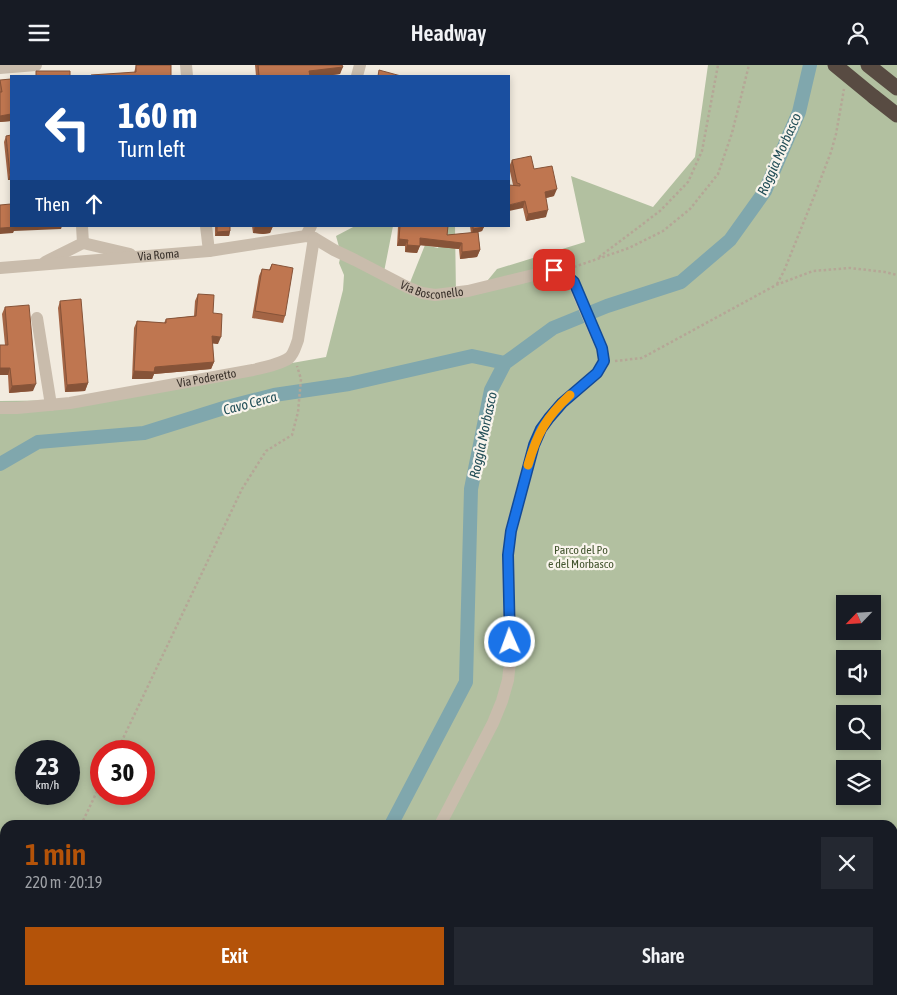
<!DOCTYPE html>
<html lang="en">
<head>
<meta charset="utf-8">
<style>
  :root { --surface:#171b24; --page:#242831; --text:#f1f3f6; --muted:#9ea1a6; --accent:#b45309 }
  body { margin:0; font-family:"Asap Condensed",sans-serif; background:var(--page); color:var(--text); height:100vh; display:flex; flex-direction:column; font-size:19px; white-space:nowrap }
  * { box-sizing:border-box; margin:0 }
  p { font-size:16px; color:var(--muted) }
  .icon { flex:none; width:28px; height:28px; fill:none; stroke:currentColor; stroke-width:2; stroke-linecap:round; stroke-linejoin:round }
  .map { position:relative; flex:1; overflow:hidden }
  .side { position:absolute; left:0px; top:755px; width:898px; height:175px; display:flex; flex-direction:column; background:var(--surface); border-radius:15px 15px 0 0; box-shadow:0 2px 8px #0003 }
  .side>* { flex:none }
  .top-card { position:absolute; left:10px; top:10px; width:500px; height:152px; border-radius:0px; box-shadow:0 2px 8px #0003; background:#1a4fa0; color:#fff; overflow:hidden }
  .needle { width:32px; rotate:245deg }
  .buttons { position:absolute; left:836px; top:530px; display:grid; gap:10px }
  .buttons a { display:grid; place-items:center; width:45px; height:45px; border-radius:0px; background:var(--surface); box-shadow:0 2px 8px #0003; font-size:25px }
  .speed { position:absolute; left:15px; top:675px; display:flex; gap:10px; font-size:25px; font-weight:700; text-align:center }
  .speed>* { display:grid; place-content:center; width:65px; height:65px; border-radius:50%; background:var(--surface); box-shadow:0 2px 8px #0003; line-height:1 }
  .speed small { font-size:12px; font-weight:400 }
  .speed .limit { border:8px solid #d22; background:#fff; color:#111 }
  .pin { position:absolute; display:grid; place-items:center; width:42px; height:42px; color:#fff; margin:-21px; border-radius:10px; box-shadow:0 2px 8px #0006 }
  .me { position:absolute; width:55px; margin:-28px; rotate:358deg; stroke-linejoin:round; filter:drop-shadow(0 0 4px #0008) }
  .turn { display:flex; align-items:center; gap:18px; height:105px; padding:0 25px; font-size:22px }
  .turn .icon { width:65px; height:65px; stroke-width:2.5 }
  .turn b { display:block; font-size:35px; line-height:42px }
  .then { display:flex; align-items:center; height:48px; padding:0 25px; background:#0003; gap:10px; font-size:19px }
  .round { display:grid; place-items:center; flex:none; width:52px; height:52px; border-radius:0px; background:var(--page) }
  .overview { display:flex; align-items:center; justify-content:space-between; height:85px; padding:0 25px }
  h1 { font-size:30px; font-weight:600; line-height:38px; color:var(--accent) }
  .primary-button { display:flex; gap:10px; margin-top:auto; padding:10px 25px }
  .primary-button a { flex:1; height:58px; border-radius:0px; background:var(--accent); color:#fff; font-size:20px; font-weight:600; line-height:58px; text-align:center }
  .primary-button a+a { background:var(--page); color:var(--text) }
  header { display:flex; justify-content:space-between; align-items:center; height:65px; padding:0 25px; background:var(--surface); font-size:22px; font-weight:600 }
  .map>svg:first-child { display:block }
  .green { fill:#b2c0a0; fill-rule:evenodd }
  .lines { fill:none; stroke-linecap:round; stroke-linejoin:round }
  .canal { stroke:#80a7ad; stroke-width:14 }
  .path { stroke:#b5a696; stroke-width:2.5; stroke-dasharray:2.5 2.5; stroke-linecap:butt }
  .minor { stroke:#c9bcac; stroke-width:12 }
  .highway { stroke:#584b42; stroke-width:15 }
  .highway-bridge { stroke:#584b42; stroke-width:15 }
  .wall { fill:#a46545 }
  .shaded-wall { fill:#865338 }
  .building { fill:#bf7650; stroke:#865338 }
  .route-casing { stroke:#114b97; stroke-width:12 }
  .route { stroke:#1a73e8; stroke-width:9 }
  .slow { stroke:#f59e0b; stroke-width:9 }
  .labels { text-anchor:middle; stroke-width:4.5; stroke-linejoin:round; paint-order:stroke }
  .street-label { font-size:12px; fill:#38302a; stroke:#f9f4ec }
  .park-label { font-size:12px; fill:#43552f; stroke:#f9f4ec }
  .water-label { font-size:14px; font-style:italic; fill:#224e57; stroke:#f9f4ec }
</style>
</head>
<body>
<header><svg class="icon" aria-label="menu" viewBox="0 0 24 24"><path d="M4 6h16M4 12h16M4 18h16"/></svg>Headway<svg class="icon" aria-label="person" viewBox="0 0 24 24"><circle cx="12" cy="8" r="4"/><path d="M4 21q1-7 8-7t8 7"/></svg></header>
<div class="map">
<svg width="897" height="930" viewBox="0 0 897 930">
  <rect width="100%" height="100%" fill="#f2ebdf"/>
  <path class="green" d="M708,0H897V930H0V336L81,335L326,292L343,225L344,210L339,198L341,189L336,171L355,161H393L384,207L409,220L425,180L438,183L444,161H455L456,229L483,221L497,204L585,177L571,111L653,142L695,92ZM845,539H872V566H845ZM845,594H872V621H845ZM845,649H872V676H845ZM26,686H69V729H26ZM101,686H144V729H101ZM845,704H872V731H845ZM5,760H892V925H5Z"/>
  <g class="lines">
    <path class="canal" d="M0,399L38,377L144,368L227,342L274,330L349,319L472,291L505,298
      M391,760L466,617L471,424L491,325L505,298L553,263L607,241L681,217L730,175L765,126L799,47L810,0
      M326,930L327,925"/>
    <path class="path" d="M599,192L660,146L688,117L702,86L718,0
      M574,202L629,183L663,166L690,144L718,109L732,68L749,0
      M777,219L784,206L815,129L831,87L836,69L844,24
      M615,296L642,293L776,220L813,206L850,203L885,207L897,210
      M117,686L242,424L266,386L292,370L298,347L301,314L297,301
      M81,760L101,718
      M0,888L5,881"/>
    <g class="minor">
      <path d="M186,0L187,11"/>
      <path d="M0,3L36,0"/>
      <path d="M357,11L360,0"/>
      <path d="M206,161L209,186"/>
      <path id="s1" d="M306,171L314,173L334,185L355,195L407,222L422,228L435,230L468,226L554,205C562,207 568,211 573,217L602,283L604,296L597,308L562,338L549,353L541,365L534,380L511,466L508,490L510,577V597L508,615L502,636L493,658L440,760"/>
      <path d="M83,178L130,189"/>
      <path d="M45,197L83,178L82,161"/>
      <path id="s2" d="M0,203L209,186L306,171L311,161"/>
      <path d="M37,253L51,340"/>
      <path id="s3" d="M0,343H17L70,338L253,305C262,303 282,298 289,293C294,289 296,280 298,275L314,173"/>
      <path d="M351,930L354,925"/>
    </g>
    <path class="highway" d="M868,0L897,23
      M874,32L897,50"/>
    <path class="highway-bridge" d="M835,0L874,32"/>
  </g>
  <path class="wall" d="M136,0H171V11H90L91,10L134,8Z
    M255,0H342L340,9L325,11H256Z
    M11,14V56L0,57V16Z
    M6,71L11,115H8L4,77Z
    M512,95L534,104L554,131L546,133V152L526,156L523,143L513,120L509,102Z
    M215,161H230V166L229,171H215Z
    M252,161H273L270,168L263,169L253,168Z
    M398,161H448L447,170L471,168L470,161H484L482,166L478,167L480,185L477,192L460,194L459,184L420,180L417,188L405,187V181H397Z
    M272,199L285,251L283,258L252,253L259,211L262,204L269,205Z
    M198,229L213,248L218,279L212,278L214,297L211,304L154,309L152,314H132L134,263L137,256L164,258L166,254L194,251L195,236Z
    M60,236L88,318L85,326L65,327L58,243Z
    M5,242L33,326L9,328L8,310H0V280H5L2,249Z"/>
  <path class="shaded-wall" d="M343,2L340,9L325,11H307L309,6Z
    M11,49V56L0,57V51Z
    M10,109H11V115H8Z
    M557,124L554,131L542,134L545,127Z
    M525,136L523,143L509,146V140Z
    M548,145L546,152L526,156L528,149Z
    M15,161H62L61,164L14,166L13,168L0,169V163Z
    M255,161L266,162L273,161L270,168L263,169L253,168Z
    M484,162L482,166L472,169L473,164Z
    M230,166L229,171H215L217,167Z
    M420,173L462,178L459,184L418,180Z
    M399,174L408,175L405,181H397Z
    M407,180L420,181L417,188L405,187Z
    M480,185L477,192L460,194L462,187Z
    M212,271L221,272L218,279L209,278Z
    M214,297L211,304L154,309L152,314H132L134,306L155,302Z
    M0,303H10L8,310H0Z
    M88,318L85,326L65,327L67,320Z
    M36,319L33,326L9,328L12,321Z"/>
  <path class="building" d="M136,0H171V11H91V10L136,7Z
    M258,0H342L343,2L309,6L310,11H259Z
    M379,5L401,11H378Z
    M36,6H70V11H31H36Z
    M11,14V49L0,51V27H2L0,15Z
    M11,70V109H10L6,71Z
    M531,91L534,104L552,101L557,124L545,127L548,145L528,149L525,136L509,140V120L520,121V119L517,118L512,95Z
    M11,139V161H16V162L0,163V140Z
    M217,161H230V166L217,167Z
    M400,161H448L447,170L478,167L480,185L462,187V178L420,173V181L407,180L408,175L399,174Z
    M473,161H484V162L473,164Z
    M272,199L293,203L285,251L255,246L262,204L270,205Z
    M198,229L214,230L213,248L222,249L221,272L212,271L214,297L155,302L154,307L134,306L137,256L166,258V254L196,251Z
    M81,234L88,318L67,320L60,236Z
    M29,240L36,319L12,321L10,303H0V280H8L5,242Z"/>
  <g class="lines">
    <g class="route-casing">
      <path id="route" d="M510,577L508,490L511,466L534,380L541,364L549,353L562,338L597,308L604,296L602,283L574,217L566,210L554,205"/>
    </g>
    <use href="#route" class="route"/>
    <path class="slow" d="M528,400C537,369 546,352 570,330"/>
  </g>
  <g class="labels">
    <g class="street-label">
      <text dy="4" stroke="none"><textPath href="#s2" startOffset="159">Via Roma</textPath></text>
      <text dy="4" stroke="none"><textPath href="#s1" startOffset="139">Via Bosconello</textPath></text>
      <text dy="4" stroke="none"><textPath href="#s3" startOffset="209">Via Poderetto</textPath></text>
    </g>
    <g class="park-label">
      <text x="581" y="489">Parco del Po<tspan x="581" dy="14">e del Morbasco</tspan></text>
    </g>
    <g class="water-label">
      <text transform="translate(779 89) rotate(-66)" y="5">Roggia Morbasco</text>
      <text transform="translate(250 338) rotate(-15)" y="5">Cavo Cerca</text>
      <text transform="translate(483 370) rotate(-78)" y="5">Roggia Morbasco</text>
    </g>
  </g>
</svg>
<div class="buttons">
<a><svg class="needle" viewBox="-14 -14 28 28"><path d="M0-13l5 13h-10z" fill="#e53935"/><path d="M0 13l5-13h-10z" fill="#9ea1a6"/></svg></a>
<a><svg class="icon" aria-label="sound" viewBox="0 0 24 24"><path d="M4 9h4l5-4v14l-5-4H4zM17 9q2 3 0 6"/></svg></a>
<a><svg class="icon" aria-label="search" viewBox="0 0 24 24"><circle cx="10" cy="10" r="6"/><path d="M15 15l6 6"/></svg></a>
<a><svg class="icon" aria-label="layers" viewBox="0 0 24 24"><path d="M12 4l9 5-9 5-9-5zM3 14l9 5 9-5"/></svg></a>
</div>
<div class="speed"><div>23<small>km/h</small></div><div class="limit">30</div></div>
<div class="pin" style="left:554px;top:205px;background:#d93025"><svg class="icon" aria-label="arrive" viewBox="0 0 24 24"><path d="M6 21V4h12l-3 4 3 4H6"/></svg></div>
<svg class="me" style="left:510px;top:577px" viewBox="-20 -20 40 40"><circle r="17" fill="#1a73e8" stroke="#fff" stroke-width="3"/><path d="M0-11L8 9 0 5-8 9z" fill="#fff"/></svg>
<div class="top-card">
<div class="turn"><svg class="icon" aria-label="left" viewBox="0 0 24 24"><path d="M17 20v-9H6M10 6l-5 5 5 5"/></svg><div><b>160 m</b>Turn left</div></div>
<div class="then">Then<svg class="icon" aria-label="ahead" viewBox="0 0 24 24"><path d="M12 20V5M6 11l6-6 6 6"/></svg></div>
</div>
<section class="side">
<div class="overview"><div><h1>1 min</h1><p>220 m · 20:19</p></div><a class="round"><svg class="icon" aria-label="close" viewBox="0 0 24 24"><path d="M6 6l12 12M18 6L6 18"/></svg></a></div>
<div class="primary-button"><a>Exit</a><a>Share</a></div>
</section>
</div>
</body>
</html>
